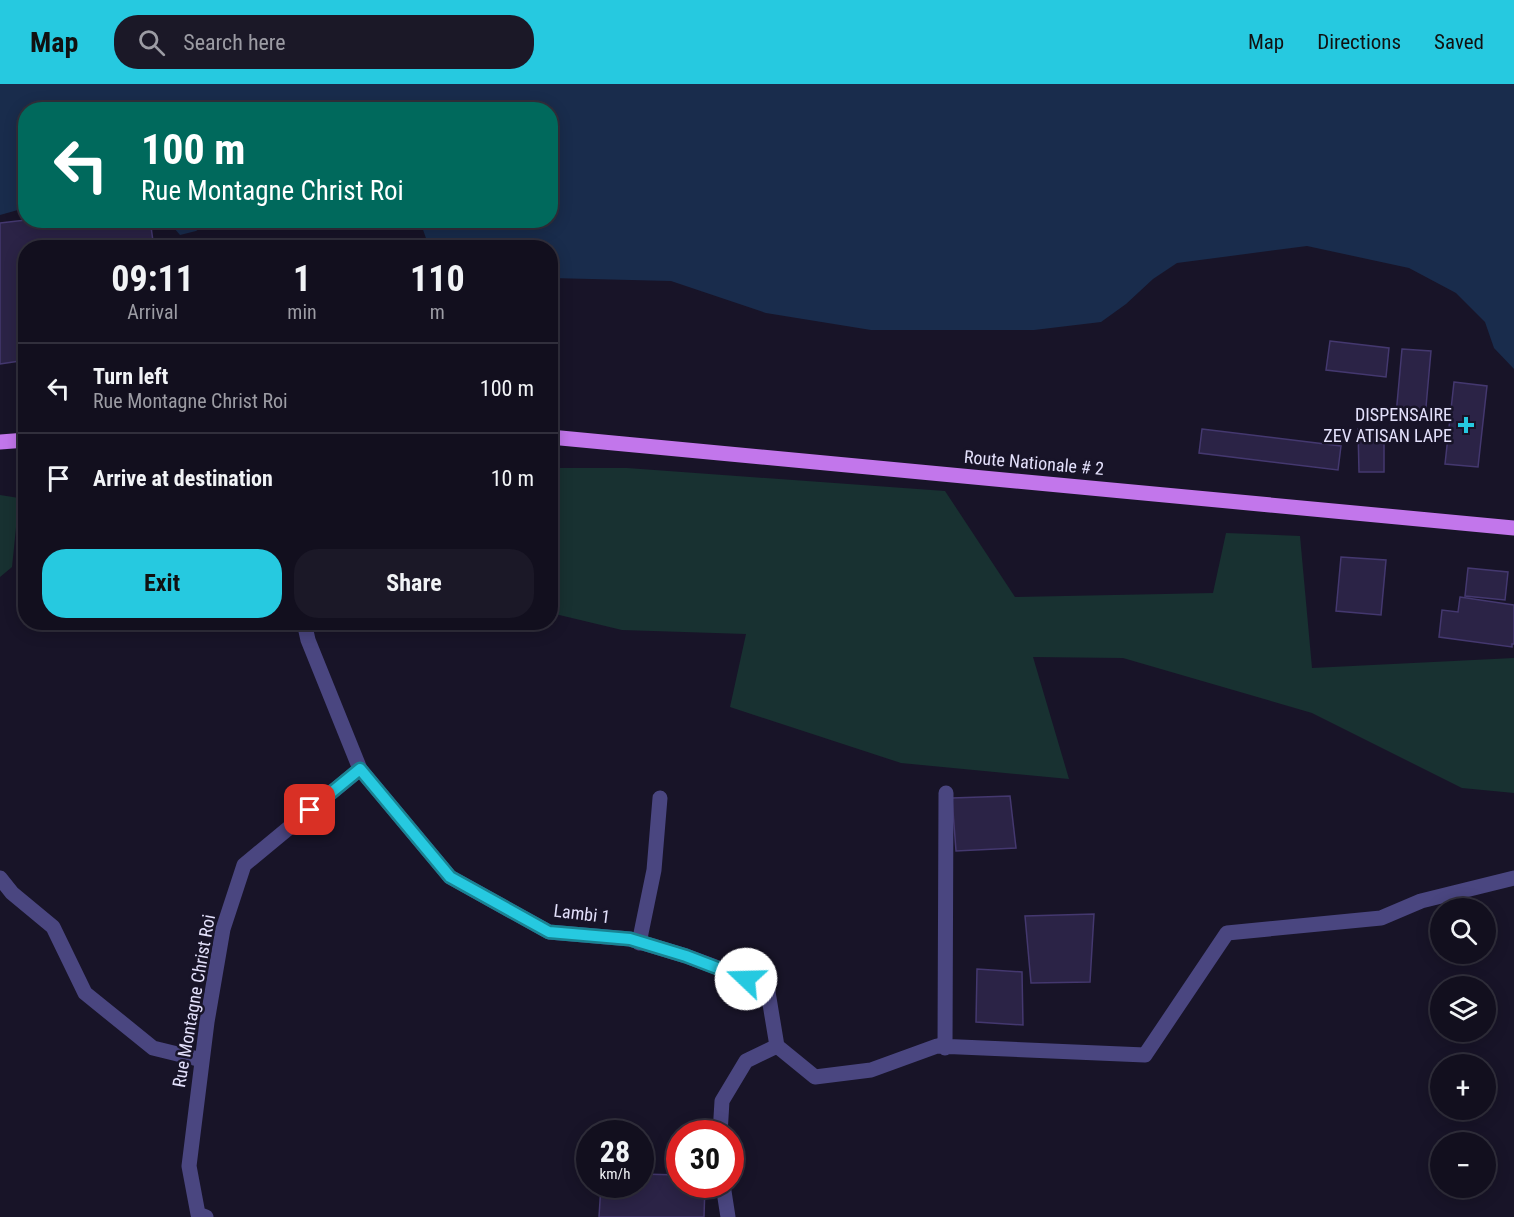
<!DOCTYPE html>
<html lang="en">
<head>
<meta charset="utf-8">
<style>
  :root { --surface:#120f1e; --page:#1b1827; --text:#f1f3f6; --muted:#9c9ca4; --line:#312f3c; --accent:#26c9e0 }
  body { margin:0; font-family:"Roboto Condensed",sans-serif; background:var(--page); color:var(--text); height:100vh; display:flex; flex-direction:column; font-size:22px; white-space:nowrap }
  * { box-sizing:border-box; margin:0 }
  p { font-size:20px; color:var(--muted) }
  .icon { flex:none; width:33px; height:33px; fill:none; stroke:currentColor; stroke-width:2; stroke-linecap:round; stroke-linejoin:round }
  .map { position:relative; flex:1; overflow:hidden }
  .panel { position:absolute; left:18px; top:156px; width:540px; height:390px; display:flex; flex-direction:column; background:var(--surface); border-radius:24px; box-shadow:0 3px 15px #0003,0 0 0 2px var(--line) }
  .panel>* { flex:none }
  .guide { position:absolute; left:18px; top:18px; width:540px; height:126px; border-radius:24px; box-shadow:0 3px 15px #0003,0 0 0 2px var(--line); background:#00695c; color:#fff; overflow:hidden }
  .controls { position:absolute; left:1430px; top:814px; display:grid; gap:12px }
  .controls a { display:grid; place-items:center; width:66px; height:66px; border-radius:50%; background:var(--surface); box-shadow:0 3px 15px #0003,0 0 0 2px var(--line); font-size:30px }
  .speed { position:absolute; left:576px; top:1036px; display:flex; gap:12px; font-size:30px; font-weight:700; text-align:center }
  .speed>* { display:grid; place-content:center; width:78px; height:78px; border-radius:50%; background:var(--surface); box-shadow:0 3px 15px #0003,0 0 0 2px var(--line); line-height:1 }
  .speed small { font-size:15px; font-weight:400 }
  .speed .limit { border:9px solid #d22; background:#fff; color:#111 }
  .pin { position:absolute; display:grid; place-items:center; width:51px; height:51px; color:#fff; margin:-26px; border-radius:12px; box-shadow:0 3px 9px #0006 }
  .me { position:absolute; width:66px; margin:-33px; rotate:291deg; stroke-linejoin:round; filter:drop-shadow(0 0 4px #0008) }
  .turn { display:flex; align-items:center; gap:21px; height:126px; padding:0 24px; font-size:27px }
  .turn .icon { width:78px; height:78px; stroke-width:2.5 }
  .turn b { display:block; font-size:42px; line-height:51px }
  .eta { display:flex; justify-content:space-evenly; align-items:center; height:102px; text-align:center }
  .eta b { font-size:36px; font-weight:700; line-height:42px }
  .action { display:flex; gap:12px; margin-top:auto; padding:12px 24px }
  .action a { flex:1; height:69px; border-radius:24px; background:var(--accent); color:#111; font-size:24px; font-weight:700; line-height:69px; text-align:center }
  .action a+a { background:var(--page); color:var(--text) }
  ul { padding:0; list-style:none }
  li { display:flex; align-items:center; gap:18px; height:90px; padding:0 24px; border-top:2px solid var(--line) }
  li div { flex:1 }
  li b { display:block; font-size:22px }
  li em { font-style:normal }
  header { display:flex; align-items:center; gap:36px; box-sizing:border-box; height:84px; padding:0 30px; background:var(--accent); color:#111 }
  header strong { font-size:28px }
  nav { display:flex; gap:33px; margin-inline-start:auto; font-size:21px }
  .search { width:420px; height:54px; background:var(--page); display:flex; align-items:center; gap:15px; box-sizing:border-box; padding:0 21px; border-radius:24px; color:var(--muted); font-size:22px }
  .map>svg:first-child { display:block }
  .green { fill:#183131 }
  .water { fill:#192c4c }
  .building { fill:#2b2346; stroke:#44386f; stroke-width:1.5 }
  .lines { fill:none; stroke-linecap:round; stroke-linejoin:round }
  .minor { stroke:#4a4680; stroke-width:15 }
  .major { stroke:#c276eb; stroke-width:15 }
  .route-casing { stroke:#198392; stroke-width:15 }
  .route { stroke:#26c9e0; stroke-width:10 }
  .poi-dot { fill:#26c9e0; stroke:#181428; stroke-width:2 }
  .labels { text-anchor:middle; stroke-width:5; stroke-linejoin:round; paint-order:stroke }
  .poi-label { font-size:18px; fill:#e3e0fb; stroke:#181428; text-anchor:end }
  .street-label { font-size:18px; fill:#e3e0fb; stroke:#181428 }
</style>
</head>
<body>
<header>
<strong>Map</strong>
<div class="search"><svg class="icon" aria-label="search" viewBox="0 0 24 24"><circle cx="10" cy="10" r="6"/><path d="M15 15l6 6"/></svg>Search here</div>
<nav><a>Map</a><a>Directions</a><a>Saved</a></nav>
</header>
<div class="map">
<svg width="1514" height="1133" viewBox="0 0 1514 1133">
  <rect width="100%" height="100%" fill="#181428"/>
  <path class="green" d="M551,384H627L945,407L1015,513L1213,509L1226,449L1300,452L1312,584L1514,574V709L1462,704L1312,629L1123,574L1033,573L1069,695L901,679L730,623L746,550L622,546L551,529Z
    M0,411L19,414L12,483L0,493Z"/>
  <path class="water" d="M0,0H1514V285L1494,264L1485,238L1456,209L1409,184L1307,162L1177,179L1153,195L1126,220L1101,238L1034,246H871L766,229L671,197L551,194L550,164L429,163L420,137L550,136V26H26L25,124L0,131Z
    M168,137H211L196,147L180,151Z"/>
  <path class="building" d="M26,136H150L154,164H26V276L0,280V139Z
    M1330,257L1389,264L1386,293L1326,286Z
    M1402,265L1431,267L1425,334L1396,331Z
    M1454,298L1487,302L1478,383L1445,380Z
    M1202,345L1341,362L1338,386L1199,369Z
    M1358,345H1384V388H1359Z
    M1341,473L1386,476L1381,531L1336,527Z
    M1468,484L1508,488L1505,516L1465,512Z
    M1460,513L1514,521V560H1512V563L1439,553L1442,526L1458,528Z
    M1010,712L1016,764L956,767L952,714Z
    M1094,830L1090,898L1031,899L1025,832Z
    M977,885L1022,888L1023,941L976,938Z
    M640,1090L680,1091V1101H705L704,1133H599L601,1101H640Z"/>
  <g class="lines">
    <path class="minor" d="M304,538L308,556L360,685L450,793L549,848L630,855L686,872L767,902L777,962L746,977L722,1017L720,1050
      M0,794L12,809L53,843L85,909L153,964L202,976
      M639,859L654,786L660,714
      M777,962L815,993L871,986L937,962L1145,971L1227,849L1381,834L1421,817L1514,794
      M945,964L946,709
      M723,1101L728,1133
      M206,1133L198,1130L189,1082L207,938L223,845L244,781L360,685"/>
    <path class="major" d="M550,353L1514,444
      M0,358L26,356"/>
  </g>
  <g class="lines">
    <g class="route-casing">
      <path id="route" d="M310,726L360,685L450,793L549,848L630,855L686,872L746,895"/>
    </g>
    <use href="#route" class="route"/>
  </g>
  <path class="poi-dot" d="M1463 332h6v6h6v6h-6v6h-6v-6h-6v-6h6z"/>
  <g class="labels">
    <g class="poi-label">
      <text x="1452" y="337">DISPENSAIRE<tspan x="1452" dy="21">ZEV ATISAN LAPE</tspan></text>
    </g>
    <g class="street-label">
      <text transform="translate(1034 379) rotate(5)" y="6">Route Nationale # 2</text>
      <text transform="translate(582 830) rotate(7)" y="6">Lambi 1</text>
      <text transform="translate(194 917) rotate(-80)" y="6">Rue Montagne Christ Roi</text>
    </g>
  </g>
</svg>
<div class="controls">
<a><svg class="icon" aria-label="search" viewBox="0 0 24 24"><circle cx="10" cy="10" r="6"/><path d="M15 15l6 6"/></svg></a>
<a><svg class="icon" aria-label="layers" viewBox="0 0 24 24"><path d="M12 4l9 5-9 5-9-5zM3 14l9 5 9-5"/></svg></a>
<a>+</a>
<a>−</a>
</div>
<div class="speed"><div>28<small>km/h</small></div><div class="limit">30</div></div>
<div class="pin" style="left:310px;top:726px;background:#d93025"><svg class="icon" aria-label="arrive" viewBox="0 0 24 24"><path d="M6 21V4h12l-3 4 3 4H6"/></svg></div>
<svg class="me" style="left:746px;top:895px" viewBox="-20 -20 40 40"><circle r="19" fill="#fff"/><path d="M0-13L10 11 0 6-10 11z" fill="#26c9e0"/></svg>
<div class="guide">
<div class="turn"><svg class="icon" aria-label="left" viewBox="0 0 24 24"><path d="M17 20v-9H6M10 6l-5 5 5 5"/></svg><div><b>100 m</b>Rue Montagne Christ Roi</div></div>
</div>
<section class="panel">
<div class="eta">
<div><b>09:11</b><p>Arrival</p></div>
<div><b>1</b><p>min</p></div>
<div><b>110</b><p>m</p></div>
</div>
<ul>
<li><svg class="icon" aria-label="left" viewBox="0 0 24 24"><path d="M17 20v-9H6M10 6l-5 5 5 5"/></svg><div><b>Turn left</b><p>Rue Montagne Christ Roi</p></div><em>100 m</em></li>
<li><svg class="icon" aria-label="arrive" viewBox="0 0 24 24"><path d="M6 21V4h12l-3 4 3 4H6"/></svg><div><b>Arrive at destination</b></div><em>10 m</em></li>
</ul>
<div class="action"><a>Exit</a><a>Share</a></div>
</section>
</div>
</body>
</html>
